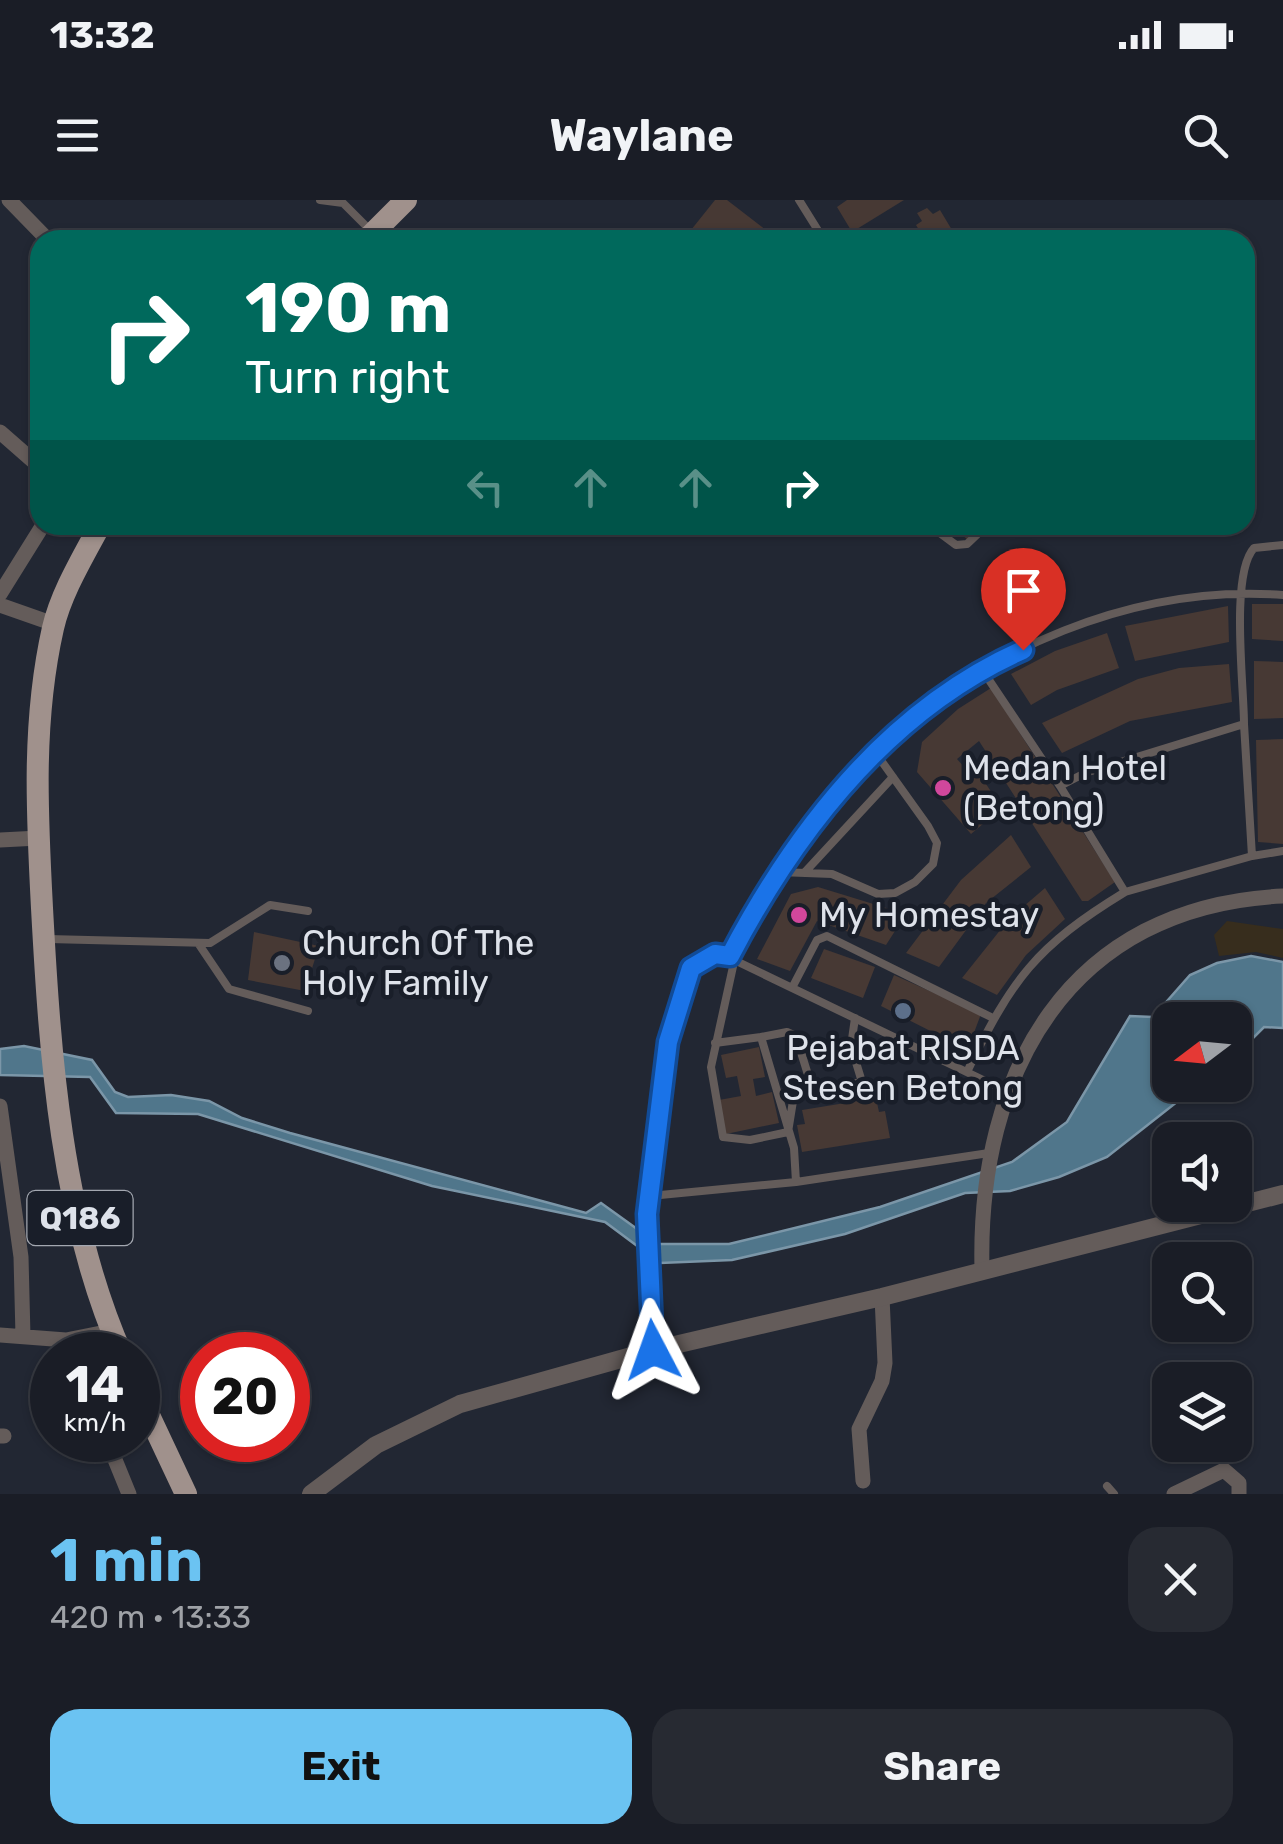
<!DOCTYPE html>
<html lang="en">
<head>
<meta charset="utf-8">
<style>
  :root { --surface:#1a1d26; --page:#272a32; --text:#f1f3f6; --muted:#9fa2a7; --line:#383b43; --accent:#6bc3f2 }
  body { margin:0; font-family:Rubik,sans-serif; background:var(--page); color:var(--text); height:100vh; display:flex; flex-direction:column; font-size:38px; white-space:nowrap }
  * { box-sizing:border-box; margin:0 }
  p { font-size:32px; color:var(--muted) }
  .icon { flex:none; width:55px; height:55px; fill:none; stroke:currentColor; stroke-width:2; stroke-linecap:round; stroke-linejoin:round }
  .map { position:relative; height:1294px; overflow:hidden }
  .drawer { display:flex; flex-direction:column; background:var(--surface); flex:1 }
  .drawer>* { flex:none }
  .top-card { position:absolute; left:30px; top:30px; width:1225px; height:305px; border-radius:30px; box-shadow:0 2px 8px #0004,0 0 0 2px var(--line); background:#00695c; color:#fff; overflow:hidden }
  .needle { width:65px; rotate:254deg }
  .buttons { position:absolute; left:1152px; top:802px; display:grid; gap:20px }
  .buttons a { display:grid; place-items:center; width:100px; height:100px; border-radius:20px; background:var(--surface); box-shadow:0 2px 8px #0004,0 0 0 2px var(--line); font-size:50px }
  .speed { position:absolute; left:30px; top:1132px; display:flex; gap:20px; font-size:50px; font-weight:700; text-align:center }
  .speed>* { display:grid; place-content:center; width:130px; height:130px; border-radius:50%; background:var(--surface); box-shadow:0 2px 8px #0004,0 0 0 2px var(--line); line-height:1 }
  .speed small { font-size:25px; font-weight:400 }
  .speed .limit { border:15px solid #d22; background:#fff; color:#111 }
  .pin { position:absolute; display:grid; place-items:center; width:85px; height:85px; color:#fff; margin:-102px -42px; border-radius:50% 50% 50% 0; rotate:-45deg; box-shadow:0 0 10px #0007 }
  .pin .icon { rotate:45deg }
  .me { position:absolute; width:110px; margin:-55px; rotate:356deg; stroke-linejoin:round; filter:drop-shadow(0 0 8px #0008) }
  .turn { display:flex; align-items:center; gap:35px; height:210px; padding:0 50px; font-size:45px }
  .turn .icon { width:130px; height:130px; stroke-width:2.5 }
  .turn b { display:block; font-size:70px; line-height:85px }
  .lanes { display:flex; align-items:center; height:95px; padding:0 50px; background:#0003; justify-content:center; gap:50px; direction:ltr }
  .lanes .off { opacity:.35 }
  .round { display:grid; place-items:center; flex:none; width:105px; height:105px; border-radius:30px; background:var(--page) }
  .headline { display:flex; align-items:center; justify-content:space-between; height:170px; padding:0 50px }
  h1 { font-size:60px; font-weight:700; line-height:75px; color:var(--accent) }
  .button { display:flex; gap:20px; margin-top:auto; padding:20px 50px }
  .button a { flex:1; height:115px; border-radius:30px; background:var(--accent); color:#111; font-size:40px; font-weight:700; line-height:115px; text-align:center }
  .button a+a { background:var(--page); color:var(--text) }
  .status { display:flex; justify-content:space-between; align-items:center; height:70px; padding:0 50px; background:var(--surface); direction:ltr }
  .status svg { height:28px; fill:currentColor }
  header { display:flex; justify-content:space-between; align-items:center; height:130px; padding:0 50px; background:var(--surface); font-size:45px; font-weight:700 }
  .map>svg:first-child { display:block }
  .commercial { fill:#372d1d }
  .water { fill:#50768b; stroke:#7b96a8; stroke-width:2.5 }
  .building { fill:#473934 }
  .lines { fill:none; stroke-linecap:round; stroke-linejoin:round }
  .service { stroke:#645c5a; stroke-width:8 }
  .minor { stroke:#645c5a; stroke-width:15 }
  .tertiary { stroke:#645c5a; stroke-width:18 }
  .primary { stroke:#a0918c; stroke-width:22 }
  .route-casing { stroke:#114b97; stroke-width:25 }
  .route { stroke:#1a73e8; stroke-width:18 }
  .hotel-dot { fill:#d1479c; stroke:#191e29; stroke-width:4 }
  .worship-dot { fill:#6b7280; stroke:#191e29; stroke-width:4 }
  .service-dot { fill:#5c6f8a; stroke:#191e29; stroke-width:4 }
  .labels { text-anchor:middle; stroke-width:9; stroke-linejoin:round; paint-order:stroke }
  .shield { fill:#191e29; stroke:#a3a7b0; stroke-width:2.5 }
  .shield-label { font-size:32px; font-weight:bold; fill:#dee2ea }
  .poi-label { font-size:35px; fill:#dee2ea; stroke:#191e29; text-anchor:start }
</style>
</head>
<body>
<div class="status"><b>13:32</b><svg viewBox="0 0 49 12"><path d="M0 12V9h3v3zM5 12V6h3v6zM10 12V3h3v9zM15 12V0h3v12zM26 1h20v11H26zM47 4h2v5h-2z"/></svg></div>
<header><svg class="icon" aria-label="menu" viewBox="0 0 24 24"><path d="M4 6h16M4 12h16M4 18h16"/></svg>Waylane<svg class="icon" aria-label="search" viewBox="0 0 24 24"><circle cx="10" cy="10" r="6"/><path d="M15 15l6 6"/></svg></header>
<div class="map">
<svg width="1283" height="1294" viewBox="0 0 1283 1294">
  <rect width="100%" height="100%" fill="#222733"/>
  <path class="commercial" d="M1227,721L1283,729V758L1256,752L1219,756L1214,735Z"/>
  <path class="water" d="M1251,756L1283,762V828L1264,827L1246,845L1241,868L1235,871V820H1170V885H1205L1187,894L1107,957L1059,977L1010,991L965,993L845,1034L732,1060L660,1063L605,1022L432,986L198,914L116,913L90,877L0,875V849L24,846L92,860L115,892L128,897L171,895L209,901L242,918L290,933L586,1013L601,1003L658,1044H729L880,1007L1012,962L1067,922L1130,816L1153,817L1190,775L1217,763Z"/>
  <path class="building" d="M715,0H727L779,40H683Z
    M847,0H904L852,32L837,7Z
    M927,8L933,14L940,10L958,40H925L916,25L922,21L917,13Z
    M949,325H979L967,339Z
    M1252,404H1283V441L1252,439Z
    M1228,406L1229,442L1135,461L1125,426Z
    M1107,433L1119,468L1057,490L1031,505L1011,474L1055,451Z
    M1254,461L1283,462V518L1254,519Z
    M1229,464L1232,502L1130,521L1062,553L1042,523L1138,479L1179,468Z
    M991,488L1115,682L1088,701H1082L979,541L957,559L965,568L972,563L1002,608L971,634L917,572L922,542L958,509Z
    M1283,539V644L1258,642L1256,540Z
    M1011,635L1031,667L986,703L939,767L906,753L961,680Z
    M818,687L906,714L886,745L817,721L790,771L757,759L791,694Z
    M1045,688L1065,719L1026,755L997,795L962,778L1009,719Z
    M254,732L319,746L305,791L248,780Z
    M824,749L875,767L863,798L811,778Z
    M894,775L981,814L969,846L964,848L881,806Z
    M759,847L765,877L753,879L756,896L772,892L779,923L726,934L719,900L741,896L737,876L726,878L721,855Z
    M876,898L879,912L885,911L890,938L802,952L797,925L805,924L802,910Z"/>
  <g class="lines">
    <path class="service" d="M320,0L343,3L370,30
      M799,0L824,40
      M659,37L663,40
      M929,325L956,345L967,344L987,325
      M983,471L1060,586
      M1244,524C1244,486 1230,374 1254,348L1283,345
      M1252,656L1125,692L1060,586L1085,573L1244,524L1252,656L1283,651
      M779,672L832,674L878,694L895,693L915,682L933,664L937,643L928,626L875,552
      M805,672L893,577
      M48,739L210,743L270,705L308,711
      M198,743L229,789L308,811
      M732,759L1006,891
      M734,762L711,867L723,937L750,940L788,932L793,901L813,891L862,882L851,846L855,818
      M793,786L817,740L827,736L993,818
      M761,837L787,832L796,836L813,891
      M715,843L761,837L794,948L796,982
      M967,872C1012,779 1035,747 1125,692
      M650,996L796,982L989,953
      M653,1149L647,1014L669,842L691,768L715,754L731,755C769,682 815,609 876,551C983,449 1134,384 1283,395
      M1107,1286L1114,1294"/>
    <path class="minor" d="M9,0L48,40
      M0,232L40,267
      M0,394L43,325
      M0,405L54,424
      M0,640L39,638
      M0,906L21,1057L23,1136
      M982,1070C977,873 1068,706 1283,696
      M0,1135L66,1140L111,1131
      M0,1236H4
      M107,1240L129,1294
      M863,1281L859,1229L882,1181L885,1163L882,1097
      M1174,1294L1224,1270L1239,1283V1294"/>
    <path class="tertiary" d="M311,1294L376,1245L460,1204L653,1150L882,1097L1283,994"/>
    <path class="primary" d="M366,40L406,0
      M100,325C83,357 61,393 53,428C32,521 37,614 42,708C50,856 61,1017 122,1155
      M138,1192L186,1294"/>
  </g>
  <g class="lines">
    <g class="route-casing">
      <path id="route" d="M653,1150L647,1014L668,842L691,768L715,754L730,756C796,630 890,509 1023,450"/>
    </g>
    <use href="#route" class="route"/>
  </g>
  <g class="hotel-dot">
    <circle cx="943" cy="588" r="10"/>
    <circle cx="799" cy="715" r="10"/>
  </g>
  <circle class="worship-dot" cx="282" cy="763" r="10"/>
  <circle class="service-dot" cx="903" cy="811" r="10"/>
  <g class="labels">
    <rect class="shield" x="27.5" y="991" width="105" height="54" rx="8"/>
    <g class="shield-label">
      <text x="80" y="1029">Q186</text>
    </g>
    <g class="poi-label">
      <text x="963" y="580">Medan Hotel<tspan x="963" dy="40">(Betong)</tspan></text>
      <text x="819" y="727">My Homestay</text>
      <text x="302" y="755">Church Of The<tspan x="302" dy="40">Holy Family</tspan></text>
      <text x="903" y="860" text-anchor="middle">Pejabat RISDA<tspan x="903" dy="40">Stesen Betong</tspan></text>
    </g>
  </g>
</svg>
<div class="buttons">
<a><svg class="needle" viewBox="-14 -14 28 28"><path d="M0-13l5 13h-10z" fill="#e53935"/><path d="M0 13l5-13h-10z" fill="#9fa2a7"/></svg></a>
<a><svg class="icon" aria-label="sound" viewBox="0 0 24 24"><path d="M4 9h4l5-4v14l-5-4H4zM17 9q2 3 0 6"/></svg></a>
<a><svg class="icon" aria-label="search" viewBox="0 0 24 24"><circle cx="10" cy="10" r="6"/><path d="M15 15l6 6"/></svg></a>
<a><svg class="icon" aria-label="layers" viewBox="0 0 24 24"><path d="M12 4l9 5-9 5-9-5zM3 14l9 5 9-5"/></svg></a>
</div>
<div class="speed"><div>14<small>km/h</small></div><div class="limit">20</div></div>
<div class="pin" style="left:1023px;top:450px;background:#d93025"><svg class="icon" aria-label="arrive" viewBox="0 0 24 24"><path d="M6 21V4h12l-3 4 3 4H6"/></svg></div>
<svg class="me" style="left:653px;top:1150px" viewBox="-20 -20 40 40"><path d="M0-17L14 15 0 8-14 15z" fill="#1a73e8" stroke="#fff" stroke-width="4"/></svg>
<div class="top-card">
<div class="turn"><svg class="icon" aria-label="right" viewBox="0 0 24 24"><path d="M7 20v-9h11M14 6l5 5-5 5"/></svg><div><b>190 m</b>Turn right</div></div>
<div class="lanes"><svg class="icon off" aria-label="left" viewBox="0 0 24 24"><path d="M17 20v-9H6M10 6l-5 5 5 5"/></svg><svg class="icon off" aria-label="ahead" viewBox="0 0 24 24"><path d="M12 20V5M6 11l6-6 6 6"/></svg><svg class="icon off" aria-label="ahead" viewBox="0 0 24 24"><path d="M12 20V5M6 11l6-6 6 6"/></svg><svg class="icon" aria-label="right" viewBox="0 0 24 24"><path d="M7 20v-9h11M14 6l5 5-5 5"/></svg></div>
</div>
</div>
<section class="drawer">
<div class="headline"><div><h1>1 min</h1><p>420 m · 13:33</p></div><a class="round"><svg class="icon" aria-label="close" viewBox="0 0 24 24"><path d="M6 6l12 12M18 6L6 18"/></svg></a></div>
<div class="button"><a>Exit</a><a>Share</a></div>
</section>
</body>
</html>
